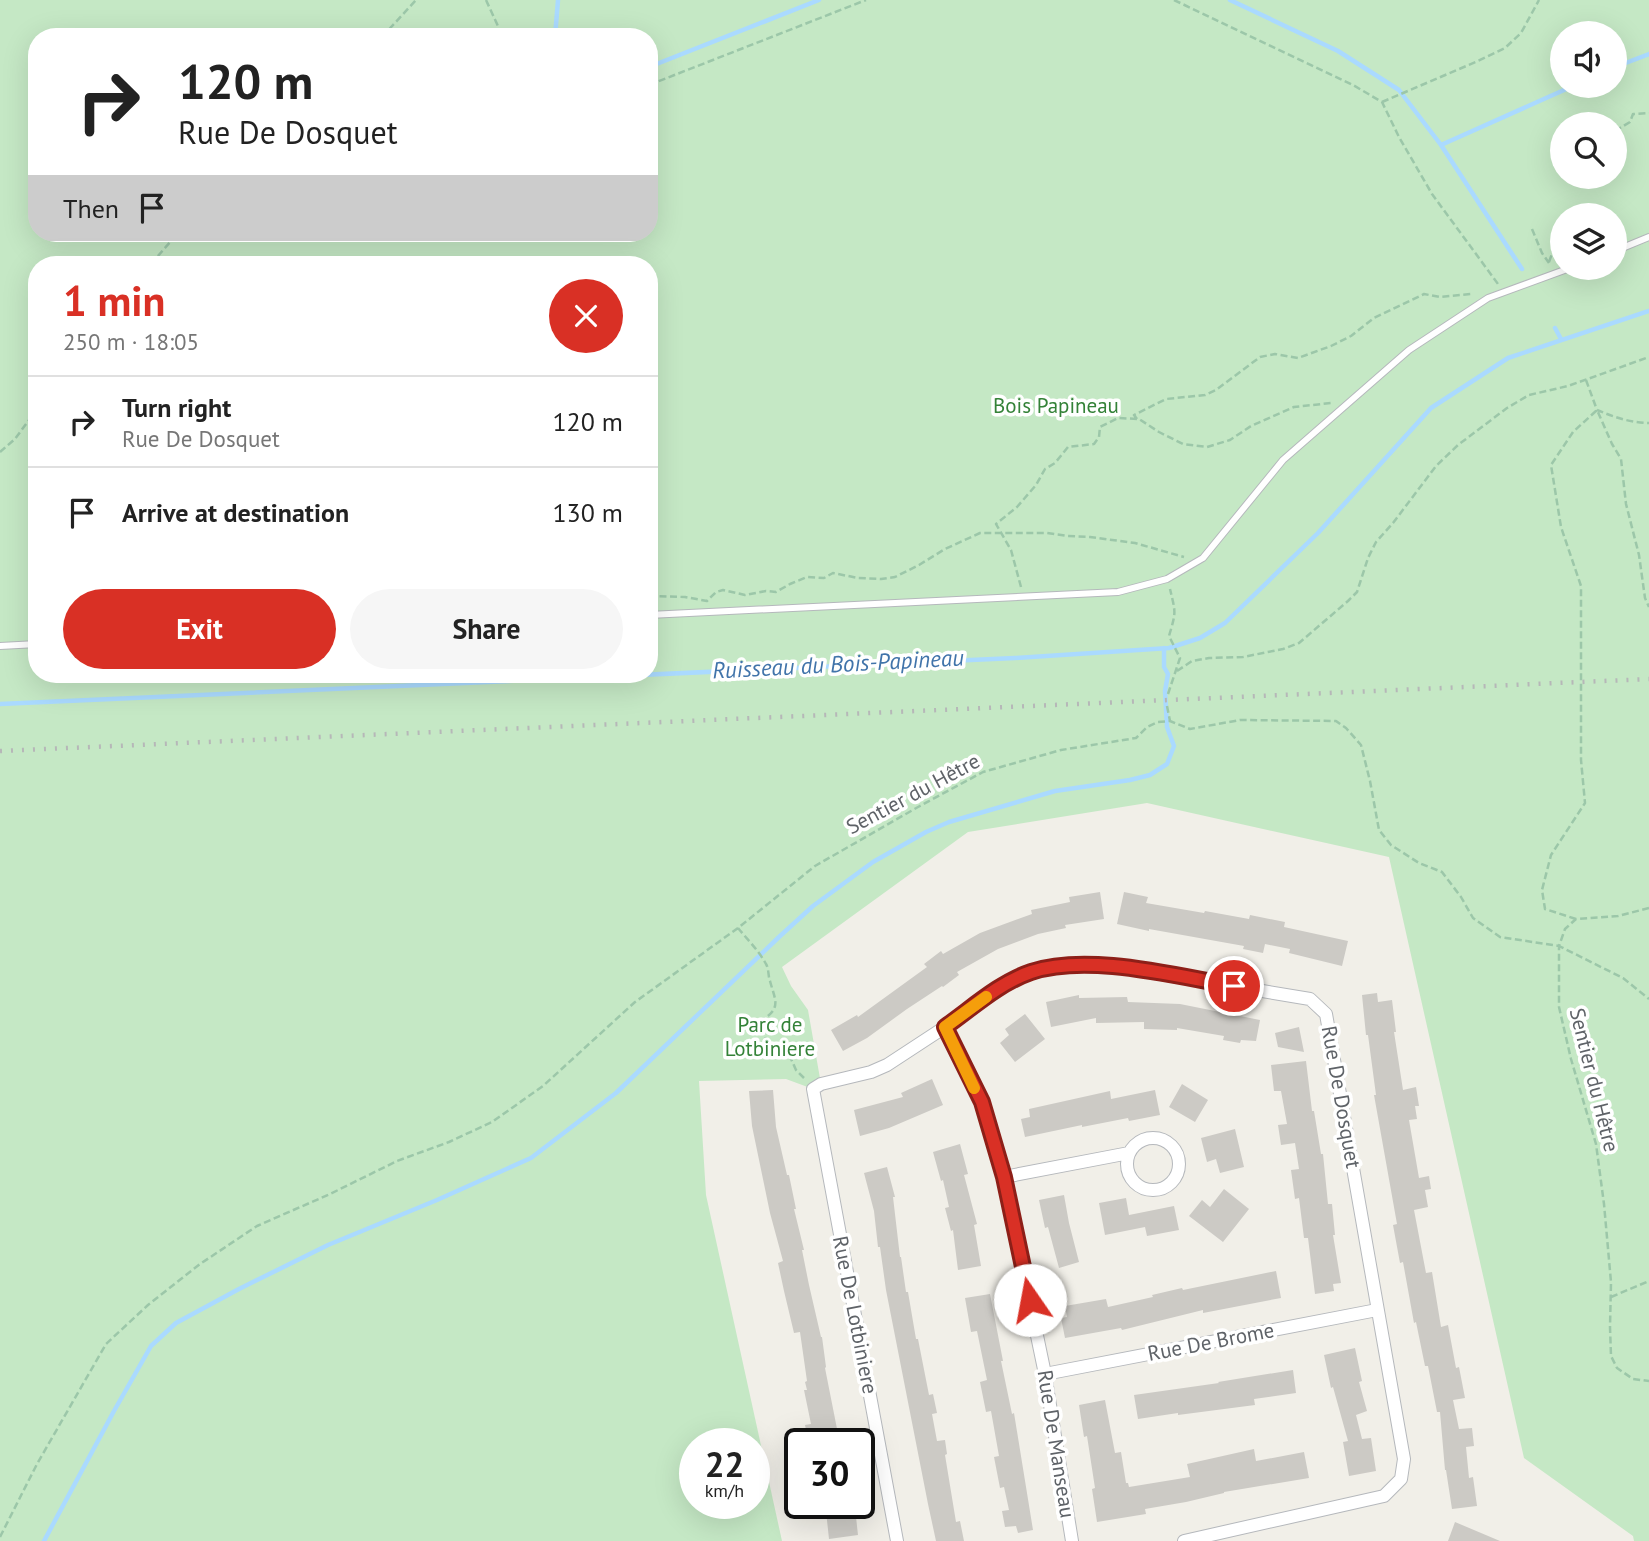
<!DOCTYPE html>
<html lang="en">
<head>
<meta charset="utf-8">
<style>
  :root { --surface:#fff; --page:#f6f6f6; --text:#222; --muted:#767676; --line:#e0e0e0; --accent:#d93025 }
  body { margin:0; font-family:"PT Sans",sans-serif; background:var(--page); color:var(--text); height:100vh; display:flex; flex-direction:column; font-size:26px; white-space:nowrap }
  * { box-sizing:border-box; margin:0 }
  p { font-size:23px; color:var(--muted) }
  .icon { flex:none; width:38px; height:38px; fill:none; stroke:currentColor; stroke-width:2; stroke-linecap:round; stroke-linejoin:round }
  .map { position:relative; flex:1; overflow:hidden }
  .panel { position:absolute; left:28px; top:256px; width:630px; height:427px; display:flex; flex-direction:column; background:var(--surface); border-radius:28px; box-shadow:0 7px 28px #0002 }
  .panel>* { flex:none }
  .hud { position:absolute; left:28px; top:28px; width:630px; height:214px; border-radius:28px; box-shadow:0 7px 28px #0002; background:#fff; color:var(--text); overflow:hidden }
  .controls { position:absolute; left:1550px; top:21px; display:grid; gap:14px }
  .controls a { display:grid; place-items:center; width:77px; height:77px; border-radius:50%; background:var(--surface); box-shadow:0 7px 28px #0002; font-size:35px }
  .speed { position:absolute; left:679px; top:1428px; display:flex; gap:14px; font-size:35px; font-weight:700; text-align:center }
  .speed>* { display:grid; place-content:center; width:91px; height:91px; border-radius:50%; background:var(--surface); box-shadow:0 7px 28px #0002; line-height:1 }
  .speed small { font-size:18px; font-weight:400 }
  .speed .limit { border:4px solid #111; border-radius:10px; background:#fff; color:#111 }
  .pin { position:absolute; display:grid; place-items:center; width:60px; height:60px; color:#fff; margin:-30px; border:4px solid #fff; border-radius:50%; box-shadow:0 2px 7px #0007 }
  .me { position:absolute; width:77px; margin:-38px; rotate:348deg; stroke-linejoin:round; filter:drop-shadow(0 0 5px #0008) }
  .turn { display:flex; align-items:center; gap:24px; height:147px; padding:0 35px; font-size:32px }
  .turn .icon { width:91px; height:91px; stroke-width:2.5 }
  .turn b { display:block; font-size:49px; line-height:60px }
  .then { display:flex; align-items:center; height:66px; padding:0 35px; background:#0003; gap:14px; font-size:26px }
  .round { display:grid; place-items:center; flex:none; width:74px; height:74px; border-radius:37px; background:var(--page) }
  .head { display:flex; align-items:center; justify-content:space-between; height:119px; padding:0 35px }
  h1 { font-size:42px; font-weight:800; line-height:52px; color:var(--accent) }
  .primary-button { display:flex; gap:14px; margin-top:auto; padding:14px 35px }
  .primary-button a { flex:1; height:80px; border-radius:42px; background:var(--accent); color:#fff; font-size:28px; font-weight:800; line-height:80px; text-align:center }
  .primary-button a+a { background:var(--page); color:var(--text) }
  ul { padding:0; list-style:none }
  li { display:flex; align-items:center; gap:21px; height:91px; padding:0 35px; border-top:2px solid var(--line) }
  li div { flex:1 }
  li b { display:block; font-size:26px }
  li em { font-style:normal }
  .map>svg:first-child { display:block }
  .green { fill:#c5e8c5; fill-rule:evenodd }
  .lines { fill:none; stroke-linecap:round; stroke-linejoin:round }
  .stream { stroke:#aadaff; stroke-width:4.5 }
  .building { fill:#cccac5 }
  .service-casing { stroke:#b5b8bc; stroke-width:8 }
  .minor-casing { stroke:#b5b8bc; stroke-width:14 }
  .path { stroke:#9cc7a9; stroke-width:2.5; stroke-dasharray:7 3.5; stroke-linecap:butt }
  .service { stroke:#fff; stroke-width:6 }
  .minor { stroke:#fff; stroke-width:12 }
  .rail { stroke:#b6b7b8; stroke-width:4.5; stroke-dasharray:2 9; stroke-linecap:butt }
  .route-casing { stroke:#8d1f18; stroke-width:18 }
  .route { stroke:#d93025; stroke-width:12 }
  .slow { stroke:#f59e0b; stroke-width:12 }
  .labels { text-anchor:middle; stroke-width:7; stroke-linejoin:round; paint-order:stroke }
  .park-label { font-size:21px; fill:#348238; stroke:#fff }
  .street-label { font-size:21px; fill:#5f6368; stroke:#fff }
  .water-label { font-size:23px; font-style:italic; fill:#4174aa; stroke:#fff }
</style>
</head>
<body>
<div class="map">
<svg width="1649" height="1541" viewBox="0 0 1649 1541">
  <rect width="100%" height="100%" fill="#f1efe8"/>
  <path class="green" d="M0,0H1649V1541H1634L1633,1536L1524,1458L1389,857L1147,803L968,832L782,967L791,986L808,1010L821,1084L813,1089L786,1079L699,1081L706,1195L782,1541H0ZM1563,33H1615V86H1563ZM37,37H649V233H37ZM1563,124H1615V177H1563ZM1563,215H1615V268H1563ZM37,264H649V674H37ZM695,1444H754V1503H695Z"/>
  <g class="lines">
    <path class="stream" d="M1230,0L1338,51L1399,90L1441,145L1522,269
      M555,37L558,0
      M649,67L819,0
      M1615,67L1649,54
      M1441,145L1573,86
      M1555,328L1561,339
      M0,704L1015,658L1169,648L1200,638L1225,623L1318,533L1431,408L1508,358L1649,311
      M44,1541L114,1411L151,1346L176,1323L239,1289L328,1245L437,1200L531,1158L616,1093L779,937L813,906L873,862L926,832L949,822L1055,791L1130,780L1150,775L1167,764L1174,746L1167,727L1165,691L1168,674L1164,667V648"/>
  </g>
  <path class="building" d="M1100,892L1104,919L1065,925L1066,928L1038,934L998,949L957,972L959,975L943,987L942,986L907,1009L867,1038L843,1051L831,1030L857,1015L858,1017L927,967L924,964L941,951L943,954L980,933L1032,914L1031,910L1070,902L1069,897Z
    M1124,892L1148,897L1146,903L1204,913L1205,911L1249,919L1250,915L1285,922L1284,927L1348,941L1342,966L1289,953L1290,949L1265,944L1263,953L1243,949L1244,946L1149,929V931L1117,924Z
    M1377,993L1378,1002L1392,1000L1396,1032H1394L1403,1090L1416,1087L1419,1106H1415L1417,1119L1409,1120L1419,1178L1429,1176L1431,1189L1425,1190L1428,1207L1414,1210L1426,1273L1432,1272L1441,1327L1448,1325L1456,1368L1459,1367L1465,1398L1453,1400L1459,1429L1472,1428L1474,1446L1466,1447L1469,1478L1473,1477L1477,1506L1452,1509L1446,1470H1445L1440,1412H1437L1428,1366H1425L1416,1322L1414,1323L1403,1262L1400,1263L1393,1225L1397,1224L1374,1095H1376L1368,1035H1366L1362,995Z
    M1079,995V998L1127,997L1128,1002L1180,1004L1260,1020L1256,1041L1241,1040L1240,1043L1223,1040L1224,1036L1177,1028V1030L1144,1029V1022L1096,1023V1018L1051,1027L1046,1002Z
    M1025,1014L1045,1039L1015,1062L1000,1043L1009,1035L1005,1029Z
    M1299,1027L1304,1052L1278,1047L1275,1033Z
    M1306,1061L1312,1111H1314L1321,1154H1323L1328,1204H1332L1335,1235H1333L1341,1283L1333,1284L1334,1291L1315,1294L1308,1238H1304L1299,1198L1295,1199L1291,1170L1299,1169L1295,1143L1281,1145L1278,1125L1287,1124L1281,1091H1274L1271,1065Z
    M932,1079L943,1105L889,1128L860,1136L854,1110L903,1097L901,1093Z
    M1182,1084L1208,1100L1195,1122L1169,1107Z
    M773,1090L776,1127L787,1175H789L796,1209H794L804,1250H802L809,1285L821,1337H822L826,1367L825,1368L840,1444H814L813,1438L808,1439L805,1425L811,1424L804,1390H807L805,1382L807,1381L800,1332L794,1333L784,1291L778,1263L783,1261L770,1213L752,1126L749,1091Z
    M1155,1090L1160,1115L1129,1121L1128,1118L1082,1127V1125L1025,1137L1021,1119L1030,1117L1029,1109L1110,1091L1111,1099Z
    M1235,1129L1244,1167L1220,1173L1216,1159L1207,1162L1201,1138Z
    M960,1144L968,1174L964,1175L977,1224L974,1225L981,1266L958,1270L953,1230L951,1231L945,1208L949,1207L943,1180L941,1181L933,1152Z
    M887,1167L895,1197H893L900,1257H901L906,1292H908L916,1339H918L929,1395L933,1394L937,1413L932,1414L937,1441L945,1440L947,1454L945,1455L956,1522L960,1521L964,1541H936L928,1504L886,1290L880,1247H878L874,1211L864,1173Z
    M1224,1189L1249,1209L1223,1242L1189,1216L1202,1200L1210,1207Z
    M1064,1195L1069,1223L1079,1262L1059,1268L1048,1227L1045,1228L1039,1200Z
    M1126,1198L1129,1215L1174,1206L1179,1230L1147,1236L1145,1227L1105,1235L1099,1203Z
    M1276,1271L1281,1298L1203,1313V1310L1122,1330L1121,1328L1065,1338L1061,1318L1067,1317L1065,1306L1106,1299L1108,1307L1153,1297L1152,1295L1182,1288L1183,1290Z
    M990,1294L1003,1361H1001L1012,1414L1014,1413L1033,1530L1018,1533L1016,1526L1005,1527L1002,1511L1009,1510L1004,1487L1000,1488L994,1457L999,1456L991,1411L986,1412L980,1382L987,1380L977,1331L971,1332L965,1298Z
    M1355,1348L1362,1381L1359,1382L1367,1411L1356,1415L1362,1439L1371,1438L1376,1471L1349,1476L1343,1442L1348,1441L1333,1387L1331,1388L1324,1355Z
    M1293,1370L1296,1393L1254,1399L1255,1405L1178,1415V1413L1138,1419L1134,1395L1219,1383L1218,1382Z
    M1105,1400L1115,1453L1121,1452L1126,1483H1128L1129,1487L1190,1477L1187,1464L1254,1449L1256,1461L1304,1452L1309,1478L1224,1492V1493L1186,1502L1145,1509L1146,1514L1097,1522L1092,1489L1095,1488L1087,1436L1084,1437L1079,1405Z
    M855,1508L858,1535L829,1539L826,1511Z
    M1455,1522L1500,1541H1448Z"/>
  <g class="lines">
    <g class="service-casing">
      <path id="service" d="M1615,251L1649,237
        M649,615L1118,592L1167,579L1203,558L1283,460L1409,350L1488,298L1570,268
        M0,646L37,644"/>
    </g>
    <g class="minor-casing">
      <path id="minor" d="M945,1027L982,1102L1004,1177L1045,1374L1072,1541
        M1127 1164a26 26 0 1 1 52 0a26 26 0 1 1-52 0Z
        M1004,1177L1129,1153
        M1045,1374L1377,1310
        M897,1541L813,1089L821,1084L871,1072L887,1065L945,1027L1002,986L1030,972L1056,966L1107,965L1310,999L1326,1014L1404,1459L1401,1479L1384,1496L1184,1541"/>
    </g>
    <path class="path" d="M486,0L503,37
      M1174,0L1353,85L1382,102L1399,137L1432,194L1498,284
      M382,37L416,0
      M649,85L866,0
      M1382,102L1478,61L1505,48L1521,33L1539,0
      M1615,131L1630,122L1633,114L1649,113
      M1532,229L1542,253L1549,263
      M1549,262L1553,251L1563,240
      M151,264L178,233
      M1586,380L1597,410C1614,417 1631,423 1649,423
      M1137,419L1134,415L1166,399L1205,395L1216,390L1260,357L1275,354L1298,358L1331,346L1351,336L1374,318L1424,294L1440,297L1471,294L1472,296
      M0,452L15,439L37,409
      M1021,587L1011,550L996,524L1017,507L1036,485L1045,469L1055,463L1068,447L1094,444L1099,437L1100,427L1118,418L1139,419L1159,432L1183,444L1207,447L1230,440L1251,426L1294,407L1331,403
      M649,596L685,597L707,601L716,592L723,590L745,595L766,591L776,592L790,584L807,577L824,578L833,573L858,578L881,579L895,577L919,565L945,549L980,533H1047L1068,536L1090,537L1135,543L1184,557
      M1177,671L1192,661L1209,658L1243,657L1283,649L1299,643L1348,601L1357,592L1368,558L1376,542L1393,523L1436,466L1458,445L1507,408L1529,395L1568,386L1649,357
      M1168,694L1180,658L1169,636C1176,612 1176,614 1170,589
      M1167,706L1170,721
      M1649,908L1618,916L1576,919L1565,929L1559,946L1623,978L1649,999
      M1576,919L1545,909L1542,890L1551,855L1585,803L1581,760V586L1561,527L1551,465L1573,432L1597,410L1612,444L1621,459L1626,504L1639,555L1645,598L1649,607
      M804,1078L796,1070L788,1052L768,1043L765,1037L762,1020C782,1008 775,1000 770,981C768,976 769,969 766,964C759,951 747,939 738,928L815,866L918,807L983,772L1061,750L1136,738L1147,727L1158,722L1170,721L1190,729L1240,720L1336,721L1346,728L1361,745L1370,781L1379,830L1391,845L1419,863L1442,872L1461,897L1473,918L1500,937L1559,946V1007L1571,1059L1596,1144L1604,1204L1611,1282L1610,1327L1611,1356L1617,1368L1633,1379L1649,1381
      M1611,1297L1649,1281
      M0,1537L37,1464L106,1344L148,1305L200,1264L257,1226L330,1194L397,1161L449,1142L492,1122L543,1086L635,1002L738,928"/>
    <use href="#service" class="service"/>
    <use href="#minor" class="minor"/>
    <path class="rail" d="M0,751L1649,679"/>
  </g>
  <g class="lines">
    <g class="route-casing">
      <path id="route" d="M1030,1300L1004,1177L982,1102L945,1027C972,1008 999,983 1031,972C1088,953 1175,976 1234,986"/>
    </g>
    <use href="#route" class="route"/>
    <path class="slow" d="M974,1088L945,1027L986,997"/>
  </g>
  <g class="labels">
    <g class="park-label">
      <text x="1056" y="413">Bois Papineau</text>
      <text x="770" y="1032">Parc de<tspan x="770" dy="24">Lotbiniere</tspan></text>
    </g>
    <g class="street-label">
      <text transform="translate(913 794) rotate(-28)" y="7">Sentier du Hêtre</text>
      <text transform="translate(1594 1080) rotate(76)" y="7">Sentier du Hêtre</text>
      <text transform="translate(1341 1097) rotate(80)" y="7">Rue De Dosquet</text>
      <text transform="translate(855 1315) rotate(79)" y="7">Rue De Lotbiniere</text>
      <text transform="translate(1211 1342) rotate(-11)" y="7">Rue De Brome</text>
      <text transform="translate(1056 1444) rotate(81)" y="7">Rue De Manseau</text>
    </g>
    <g class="water-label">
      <text transform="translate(838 664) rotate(-3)" y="8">Ruisseau du Bois-Papineau</text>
    </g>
  </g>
</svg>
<div class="controls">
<a><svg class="icon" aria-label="sound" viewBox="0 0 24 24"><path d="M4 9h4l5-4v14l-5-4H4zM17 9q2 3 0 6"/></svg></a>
<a><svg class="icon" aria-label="search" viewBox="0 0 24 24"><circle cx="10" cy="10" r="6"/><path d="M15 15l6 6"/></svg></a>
<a><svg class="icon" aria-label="layers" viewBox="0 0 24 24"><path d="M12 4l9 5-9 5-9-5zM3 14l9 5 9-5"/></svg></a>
</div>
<div class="speed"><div>22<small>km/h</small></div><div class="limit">30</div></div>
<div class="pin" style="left:1234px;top:986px;background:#d93025"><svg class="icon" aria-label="arrive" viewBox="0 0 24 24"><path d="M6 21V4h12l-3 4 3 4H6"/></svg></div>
<svg class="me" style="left:1030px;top:1300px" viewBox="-20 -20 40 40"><circle r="19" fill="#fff"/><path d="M0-13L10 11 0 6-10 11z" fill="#d93025"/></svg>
<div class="hud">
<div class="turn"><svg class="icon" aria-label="right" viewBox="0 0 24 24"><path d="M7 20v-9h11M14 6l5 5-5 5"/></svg><div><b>120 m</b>Rue De Dosquet</div></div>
<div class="then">Then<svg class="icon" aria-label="arrive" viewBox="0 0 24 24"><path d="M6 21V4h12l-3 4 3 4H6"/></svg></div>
</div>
<section class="panel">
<div class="head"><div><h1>1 min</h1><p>250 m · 18:05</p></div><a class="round" style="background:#d93025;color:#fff"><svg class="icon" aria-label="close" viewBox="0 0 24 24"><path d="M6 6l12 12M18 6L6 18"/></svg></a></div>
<ul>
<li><svg class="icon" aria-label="right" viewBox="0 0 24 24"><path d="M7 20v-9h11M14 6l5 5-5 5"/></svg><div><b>Turn right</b><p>Rue De Dosquet</p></div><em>120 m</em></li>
<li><svg class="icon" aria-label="arrive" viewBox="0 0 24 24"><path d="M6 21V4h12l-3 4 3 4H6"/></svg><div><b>Arrive at destination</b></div><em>130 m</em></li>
</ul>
<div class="primary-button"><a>Exit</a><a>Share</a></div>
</section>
</div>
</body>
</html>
